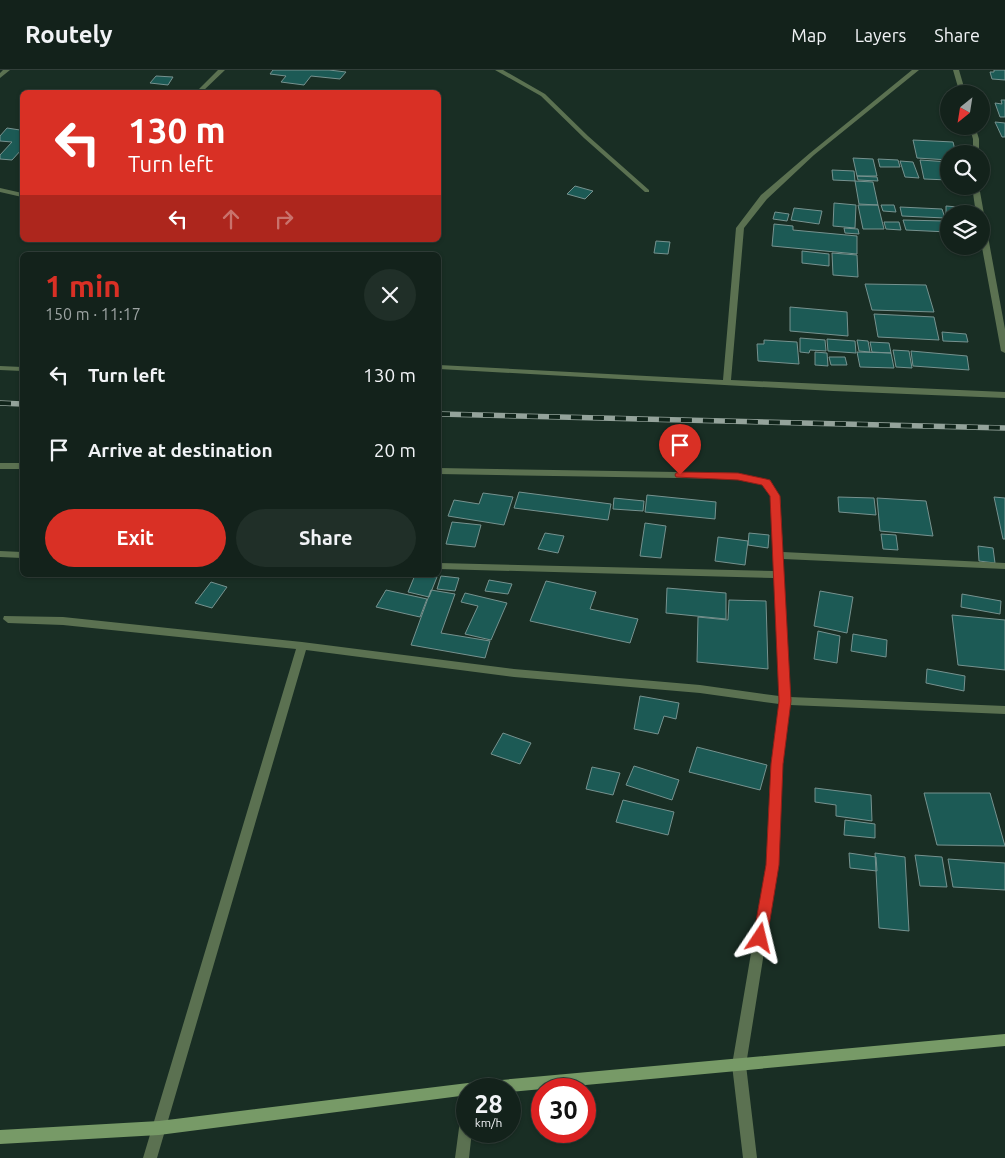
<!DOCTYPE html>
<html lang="en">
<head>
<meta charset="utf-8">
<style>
  :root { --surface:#13221b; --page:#202f28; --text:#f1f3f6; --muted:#9da4a3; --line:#323f3a; --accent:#d93025 }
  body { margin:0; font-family:Ubuntu,sans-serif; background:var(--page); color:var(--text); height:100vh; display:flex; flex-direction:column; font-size:19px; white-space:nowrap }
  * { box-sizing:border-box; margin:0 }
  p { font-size:16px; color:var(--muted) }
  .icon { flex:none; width:28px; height:28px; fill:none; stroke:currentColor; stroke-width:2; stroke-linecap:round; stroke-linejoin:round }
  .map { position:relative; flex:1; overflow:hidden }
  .drawer { position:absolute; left:20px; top:182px; width:421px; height:325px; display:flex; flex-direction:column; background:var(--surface); border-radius:8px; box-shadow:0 1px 4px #0004,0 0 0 1px var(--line) }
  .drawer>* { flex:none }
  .hud { position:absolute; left:20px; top:20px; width:421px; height:152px; border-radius:8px; box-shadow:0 1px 4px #0004,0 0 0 1px var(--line); background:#d93025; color:#fff; overflow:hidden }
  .needle { width:32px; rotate:210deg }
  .tools { position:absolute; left:940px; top:15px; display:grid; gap:10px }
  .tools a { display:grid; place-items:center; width:50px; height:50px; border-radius:50%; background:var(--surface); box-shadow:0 1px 4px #0004,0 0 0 1px var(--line); font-size:25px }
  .speed { position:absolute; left:456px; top:1008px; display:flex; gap:10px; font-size:25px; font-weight:700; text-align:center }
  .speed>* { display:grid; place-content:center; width:65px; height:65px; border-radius:50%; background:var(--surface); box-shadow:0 1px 4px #0004,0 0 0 1px var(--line); line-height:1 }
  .speed small { font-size:12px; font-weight:400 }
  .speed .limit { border:8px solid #d22; background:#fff; color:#111 }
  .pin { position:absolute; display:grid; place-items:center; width:42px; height:42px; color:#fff; margin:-51px -21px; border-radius:50% 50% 50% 0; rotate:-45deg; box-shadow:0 0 5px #0007 }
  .pin .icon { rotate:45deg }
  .me { position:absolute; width:55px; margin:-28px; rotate:10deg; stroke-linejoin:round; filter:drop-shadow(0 0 4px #0008) }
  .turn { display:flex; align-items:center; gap:18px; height:105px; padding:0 25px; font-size:22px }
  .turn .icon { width:65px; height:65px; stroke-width:2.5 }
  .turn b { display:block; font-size:35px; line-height:42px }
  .lanes { display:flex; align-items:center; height:48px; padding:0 25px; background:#0003; justify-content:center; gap:25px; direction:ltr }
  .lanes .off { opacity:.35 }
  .round { display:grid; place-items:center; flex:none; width:52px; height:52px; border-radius:26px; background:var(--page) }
  .summary { display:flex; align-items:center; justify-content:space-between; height:85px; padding:0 25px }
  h1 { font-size:30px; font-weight:700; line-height:38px; color:var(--accent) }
  .primary-button { display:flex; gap:10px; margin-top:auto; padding:10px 25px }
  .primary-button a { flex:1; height:58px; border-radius:30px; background:var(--accent); color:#fff; font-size:20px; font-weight:700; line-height:58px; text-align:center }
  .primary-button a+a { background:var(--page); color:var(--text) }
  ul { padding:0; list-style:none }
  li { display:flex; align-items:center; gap:15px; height:75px; padding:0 25px }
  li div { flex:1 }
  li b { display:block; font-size:19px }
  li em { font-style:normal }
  header { display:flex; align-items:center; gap:30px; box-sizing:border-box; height:70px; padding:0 25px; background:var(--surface); border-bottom:1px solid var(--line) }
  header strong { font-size:24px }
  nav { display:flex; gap:28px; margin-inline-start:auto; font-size:18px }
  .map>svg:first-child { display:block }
  .building { fill:#1c5a55; stroke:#76928f }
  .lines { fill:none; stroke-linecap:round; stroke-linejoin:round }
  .street { fill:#5b7151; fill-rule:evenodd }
  .secondary { fill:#779a67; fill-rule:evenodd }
  .rail-casing { stroke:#94a39b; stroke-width:5.5 }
  .rail { stroke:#10241a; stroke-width:4; stroke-dasharray:11; stroke-linecap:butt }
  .route { fill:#d93025; stroke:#8d1f18 }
</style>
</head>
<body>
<header>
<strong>Routely</strong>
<nav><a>Map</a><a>Layers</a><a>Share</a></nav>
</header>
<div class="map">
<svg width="1005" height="1088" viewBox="0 0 1005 1088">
  <rect width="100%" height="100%" fill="#192e24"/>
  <path class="building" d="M273,0H329L346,2L340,9L311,6L304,15L281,12L286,6L270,4Z
    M994,0H1005V10L992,9L990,2H994Z
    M156,6L173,7L168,15L150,13Z
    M1001,30H1005V47H1000L995,33L1002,34Z
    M995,52L1005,53V67H1002Z
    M22,57V79L12,90L0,89V85L12,72L0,71V66L7,58L20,60Z
    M913,70L953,72L956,84H949V90L917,88Z
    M853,88L873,89L877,106H857Z
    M878,89L898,90L900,97H880Z
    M920,90L949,92V110L924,109Z
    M900,91L913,92L919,108L905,107Z
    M832,100L854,101L855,111L833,110Z
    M857,106L877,107L878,111L858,110Z
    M855,111L873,112L878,135L859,134Z
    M575,116L593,121L585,129L567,124Z
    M834,133L856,135L855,158L833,156Z
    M858,135H878L884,159H863Z
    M881,135H894L896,142L883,141Z
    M946,136L958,137L959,144H949V146H946Z
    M900,137L942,139L945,148L902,146Z
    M794,138L822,141L819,154L791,150Z
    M775,142L789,144L787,151L773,149Z
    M903,150L945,151L948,162L906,160Z
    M884,152H899L901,160L886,159Z
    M774,154L793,156V160L857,166V184L772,176Z
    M844,158L858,159L859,164L845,163Z
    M656,171L670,172L668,184L654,183Z
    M802,181L829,184V196L802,193Z
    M832,183L857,185L858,207L833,205Z
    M865,214L926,215L934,242L872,240Z
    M790,237L847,242L848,266L790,261Z
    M874,244L934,247L939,270L878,267Z
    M942,262L966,264L968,272L943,271Z
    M800,268L825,270L826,281L810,280L809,283L800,282Z
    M827,269L855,271L856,283L828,281Z
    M764,270L797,272L799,294L758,291L757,274H764Z
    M857,270L868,271L870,282L859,281Z
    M870,272L889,273L891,283L872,282Z
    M893,280L909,281L912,298L896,297Z
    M911,281L967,286L969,300L913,296Z
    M815,282L827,283L828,296L815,295Z
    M857,282L891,283L894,298L860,297Z
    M829,287H845L847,295H831Z
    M519,422L611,434L608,450L514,438Z
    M483,423L513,427L504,455L448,446L454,430L479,434Z
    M647,425L716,432L715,449L645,442Z
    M838,427L874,428L876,445L839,442Z
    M994,427L1005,428V469H1003Z
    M614,428L644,431L643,441L613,439Z
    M877,428L926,431L933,466L880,461Z
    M452,452L481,455L475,477L446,474Z
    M645,453L666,456L661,488L640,486Z
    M545,463L564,466L558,483L538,479Z
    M749,463L769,465L768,478L748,475Z
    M881,464L896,465L898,480L883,479Z
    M718,467L748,471L745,495L715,491Z
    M978,476L993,478L995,493L979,491Z
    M415,505L437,507L429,527L408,522Z
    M441,506L459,508L455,521L437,519Z
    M489,510L512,514L508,524L485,521Z
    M546,511L596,522L590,539L638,549L630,573L530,551Z
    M211,512L227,517L212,538L195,533Z
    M667,518L726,523V549L666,543Z
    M386,520L427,529L420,547L376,537Z
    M431,520L455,524L441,563L490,571L485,588L411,575Z
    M820,521L853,527L847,563L814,556Z
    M465,523L507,533L491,570L465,564L478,536L461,532Z
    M962,524L1001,531L1000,544L961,537Z
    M729,530L766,531L768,599L697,592L698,547L728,550Z
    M952,545L1005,550V600L958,595Z
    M818,561L840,566L837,593L814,589Z
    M853,564L887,570L886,587L851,581Z
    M927,599L965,606L964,621L926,613Z
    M640,626L679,633L676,649L664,646L658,664L634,659Z
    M503,663L531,673L520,694L491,684Z
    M697,677L767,695L760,720L689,702Z
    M634,696L679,710L672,730L626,715Z
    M592,697L620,703L613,725L586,719Z
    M815,718L871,725L872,751L836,746V735L815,732Z
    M924,723H990L1005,776L937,775Z
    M623,730L674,742L668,765L616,752Z
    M845,750L875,754V768L844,765Z
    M849,783L876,787L877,801L850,798Z
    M875,783L905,787L909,861L879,858Z
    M915,785L942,787L947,817L920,816Z
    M948,789L1005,793V820L953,817Z"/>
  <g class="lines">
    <path class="street" d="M3,0H10L0,8V3Z
      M218,0H225L202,22H196Z
      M495,0H503L545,24L588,66L649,120V122H645L584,68L541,26Z
      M912,0H919L814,85L767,129L744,158L731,310L1005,322V328L833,321L439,299V295L723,310L736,158L761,125L810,83Z
      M953,0H959L966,24H960Z
      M969,56H975L979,69V84H973V69Z
      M972,116H979L984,144L983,146L981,144H976Z
      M0,118L22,123V127L0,122Z
      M981,148L985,150L1005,259V283L1001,281L981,172Z
      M0,296L22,297V301L0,300Z
      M0,393H22V399H0Z
      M439,398L738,403L769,411L780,426L783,482L1005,493V499L783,489L790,627L1005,636V644L790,635L783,694L778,795L746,995L757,1088H743L732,995L766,795L771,694L779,634L700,623L514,607L306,580L157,1088H143L296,579L63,555L8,553L3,549L4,546L63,547L302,572L514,599L700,615L779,626L774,508L439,499V493L774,501L770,426L763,415L738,409L439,404Z
      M0,481L22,482V488L0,487Z
      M468,1037V1061H472L469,1088H455L461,1043L463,1038Z"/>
    <path class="secondary" d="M1005,964V976L510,1022V1019H468V1025L159,1065L0,1074V1060L159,1051L468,1013Z"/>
    <g class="rail-casing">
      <path id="rail" d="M0,333L22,334
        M439,344L1005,358"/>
    </g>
    <use href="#rail" class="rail"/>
  </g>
  <path class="route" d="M680,402L738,403L766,409L770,410L780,426L791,631L783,694L779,795L767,868L765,872L760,874L755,872L753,868L766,795L771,694L779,631L770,426L762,415L738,410L676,407L675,405L676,403Z"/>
</svg>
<div class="tools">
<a><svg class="needle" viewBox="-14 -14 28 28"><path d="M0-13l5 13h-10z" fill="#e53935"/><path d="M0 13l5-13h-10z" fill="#9da4a3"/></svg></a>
<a><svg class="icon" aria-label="search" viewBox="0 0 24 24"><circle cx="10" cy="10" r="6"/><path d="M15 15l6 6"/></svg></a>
<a><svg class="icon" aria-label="layers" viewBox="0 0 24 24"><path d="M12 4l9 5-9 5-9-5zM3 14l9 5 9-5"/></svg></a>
</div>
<div class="speed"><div>28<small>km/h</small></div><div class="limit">30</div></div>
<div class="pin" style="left:680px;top:405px;background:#d93025"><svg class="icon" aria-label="arrive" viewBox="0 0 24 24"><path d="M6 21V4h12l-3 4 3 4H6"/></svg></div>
<svg class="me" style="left:760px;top:868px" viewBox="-20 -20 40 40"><path d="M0-17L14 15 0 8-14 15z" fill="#d93025" stroke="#fff" stroke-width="4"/></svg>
<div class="hud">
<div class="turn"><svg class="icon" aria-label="left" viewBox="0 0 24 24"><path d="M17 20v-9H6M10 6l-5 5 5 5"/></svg><div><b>130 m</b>Turn left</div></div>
<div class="lanes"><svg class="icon" aria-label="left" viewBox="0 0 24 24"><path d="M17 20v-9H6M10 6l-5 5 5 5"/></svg><svg class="icon off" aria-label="ahead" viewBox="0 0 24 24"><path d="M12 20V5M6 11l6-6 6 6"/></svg><svg class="icon off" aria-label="right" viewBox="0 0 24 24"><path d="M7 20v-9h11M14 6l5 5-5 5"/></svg></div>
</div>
<section class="drawer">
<div class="summary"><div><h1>1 min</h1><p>150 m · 11:17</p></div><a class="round"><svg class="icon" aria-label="close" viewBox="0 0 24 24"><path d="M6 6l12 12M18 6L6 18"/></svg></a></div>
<ul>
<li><svg class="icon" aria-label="left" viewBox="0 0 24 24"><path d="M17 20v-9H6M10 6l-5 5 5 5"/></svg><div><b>Turn left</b></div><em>130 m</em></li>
<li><svg class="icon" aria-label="arrive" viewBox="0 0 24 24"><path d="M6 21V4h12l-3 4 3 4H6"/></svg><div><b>Arrive at destination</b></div><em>20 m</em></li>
</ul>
<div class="primary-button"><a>Exit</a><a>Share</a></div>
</section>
</div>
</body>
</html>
